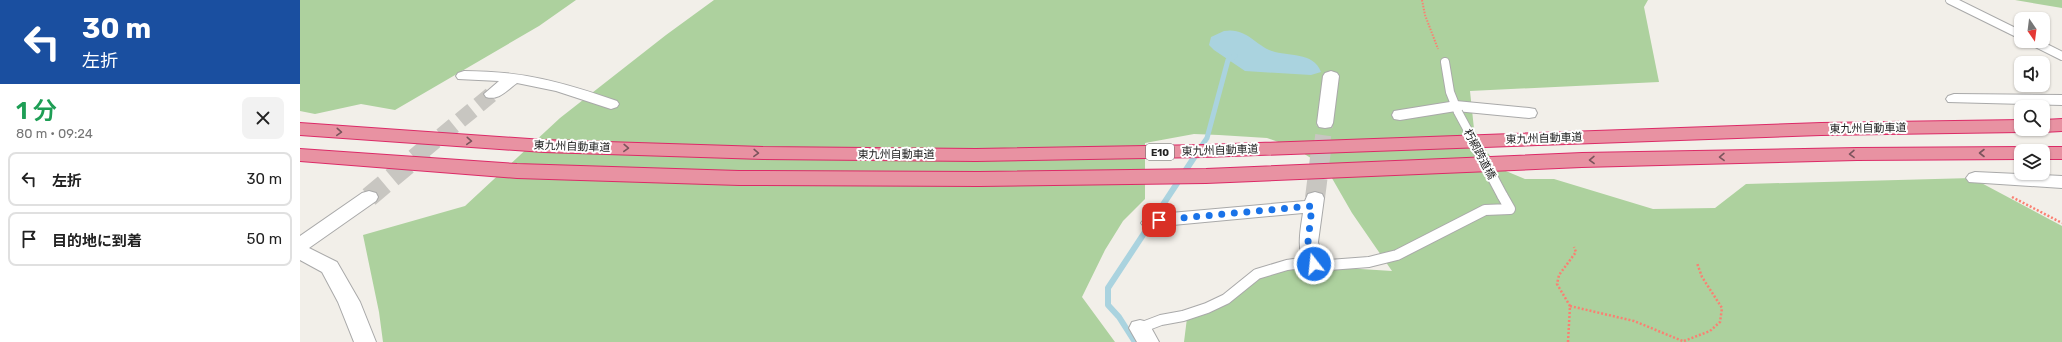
<!DOCTYPE html>
<html lang="ja">
<head>
<meta charset="utf-8">
<style>
  :root { --surface:#fff; --page:#f2f2f2; --text:#222; --muted:#767676; --line:#e0e0e0 }
  body { margin:0; font-family:Rubik,"Noto Sans JP",sans-serif; background:var(--page); color:var(--text); height:100vh; display:flex; flex-direction:column; font-size:15px; white-space:nowrap }
  * { box-sizing:border-box; margin:0 }
  p { font-size:13px; color:var(--muted) }
  .icon { flex:none; width:22px; height:22px; fill:none; stroke:currentColor; stroke-width:2; stroke-linecap:round; stroke-linejoin:round }
  .map { position:relative; flex:1; overflow:hidden }
  .drawer { display:flex; flex-direction:column; background:var(--surface); width:300px }
  .drawer>* { flex:none }
  .hud { background:#1a4fa0; color:#fff; overflow:hidden }
  .needle { width:26px; rotate:166deg }
  .fabs { position:absolute; left:1714px; top:12px; display:grid; gap:8px }
  .fabs a { display:grid; place-items:center; width:36px; height:36px; border-radius:8px; background:var(--surface); box-shadow:0 1px 3px #0004; font-size:20px }
  .pin { position:absolute; display:grid; place-items:center; width:34px; height:34px; color:#fff; margin:-17px; border-radius:8px; box-shadow:0 2px 6px #0006 }
  .me { position:absolute; width:44px; margin:-22px; rotate:344deg; stroke-linejoin:round; filter:drop-shadow(0 0 3px #0008) }
  .turn { display:flex; align-items:center; gap:14px; height:84px; padding:0 16px; font-size:18px }
  .turn .icon { width:52px; height:52px; stroke-width:2.5 }
  .turn b { display:block; font-size:28px; line-height:34px }
  .round { display:grid; place-items:center; flex:none; width:42px; height:42px; border-radius:8px; background:var(--page) }
  .headline { display:flex; align-items:center; justify-content:space-between; height:68px; padding:0 16px }
  h1 { font-size:24px; font-weight:600; line-height:30px; color:#1e9e55 }
  ul { padding:0; list-style:none }
  li { display:flex; align-items:center; gap:12px; height:54px; margin:0 8px 6px; padding:0 8px; border:2px solid var(--line); border-radius:8px }
  li div { flex:1 }
  li b { display:block; font-size:15px }
  li em { font-style:normal }
  main { display:flex; flex:1; min-height:0 }
  .map>svg:first-child { display:block }
  .forest { fill:#add19e }
  .water { fill:#aad3df }
  .lines { fill:none; stroke-linecap:round; stroke-linejoin:round }
  .stream-far1 { stroke:#aad3df; stroke-width:5 }
  .stream { stroke:#aad3df; stroke-width:6 }
  .street-tunnel-far1 { stroke:#c8c6c1; stroke-width:16; stroke-dasharray:16 8; stroke-linecap:butt }
  .street-tunnel { stroke:#c8c6c1; stroke-width:20; stroke-dasharray:20 10; stroke-linecap:butt }
  .lane-far1-casing { stroke:#a9a9a9; stroke-width:10 }
  .lane-casing { stroke:#a9a9a9; stroke-width:12 }
  .street-casing { stroke:#a9a9a9; stroke-width:2 }
  .highway-casing { stroke:#dc2a67; stroke-width:2 }
  .path-far1 { stroke:#fa8072; stroke-width:2; stroke-dasharray:1.5 1.5; stroke-linecap:butt }
  .path { stroke:#fa8072; stroke-width:2.5; stroke-dasharray:2 2; stroke-linecap:butt }
  .lane-far1 { stroke:#fff; stroke-width:8 }
  .lane { stroke:#fff; stroke-width:10 }
  .street { fill:#fff; fill-rule:evenodd }
  .highway { fill:#e892a2; fill-rule:evenodd }
  .lane-bridge-far1-casing { stroke:#a9a9a9; stroke-width:10; stroke-linecap:butt }
  .lane-bridge-casing { stroke:#a9a9a9; stroke-width:12; stroke-linecap:butt }
  .lane-bridge-far1 { stroke:#fff; stroke-width:8 }
  .lane-bridge { stroke:#fff; stroke-width:10 }
  .oneway { stroke:#7b545c }
  .route { stroke:#1a73e8; stroke-width:7; stroke-dasharray:0 12.6 }
  .labels { text-anchor:middle; stroke-width:4; stroke-linejoin:round; paint-order:stroke }
  .shield { fill:#fff; stroke:#646464; stroke-width:1 }
  .shield-label { font-size:10px; font-weight:bold; fill:#222 }
  .street-label { font-size:11px; fill:#222; stroke:#fff }
</style>
</head>
<body>
<main>
<section class="drawer">
<div class="hud">
<div class="turn"><svg class="icon" aria-label="left" viewBox="0 0 24 24"><path d="M17 20v-9H6M10 6l-5 5 5 5"/></svg><div><b>30 m</b>左折</div></div>
</div>
<div class="headline"><div><h1>1 分</h1><p>80 m · 09:24</p></div><a class="round"><svg class="icon" aria-label="close" viewBox="0 0 24 24"><path d="M6 6l12 12M18 6L6 18"/></svg></a></div>
<ul>
<li><svg class="icon" aria-label="left" viewBox="0 0 24 24"><path d="M17 20v-9H6M10 6l-5 5 5 5"/></svg><div><b>左折</b></div><em>30 m</em></li>
<li><svg class="icon" aria-label="arrive" viewBox="0 0 24 24"><path d="M6 21V4h12l-3 4 3 4H6"/></svg><div><b>目的地に到着</b></div><em>50 m</em></li>
</ul>
</section>
<div class="map">
<svg width="1762" height="342" viewBox="0 0 1762 342">
  <rect width="100%" height="100%" fill="#f2efe9"/>
  <path class="forest" d="M0,0H276L239,26L95,110L61,104L15,114L0,111Z
    M414,0H1348L1344,7L1359,82L1170,91L1174,129L1187,152L1201,169L1225,179H1254L1353,209L1415,208L1446,184L1672,178L1762,226V342H884L887,318L956,277L998,265L1092,271L1052,213L1029,173L1017,162L995,148L967,138L919,135L894,134L845,143V199L823,221L805,250L782,297L815,342H83L79,312L63,235L165,206L260,118L366,35Z
    M1715,0H1762V8Z"/>
  <path class="water" d="M924,31C946,27 955,45 972,51C988,57 1013,51 1021,72L1011,75L945,71L914,50L909,45L911,37Z"/>
  <g class="lines">
    <path class="stream-far1" d="M898,151L907,138L928,60L935,56"/>
    <path class="stream" d="M835,342L819,317L808,305V288L899,150"/>
    <path class="street-tunnel-far1" d="M123,151L192,94
      M1021,151L1025,123"/>
    <path class="street-tunnel" d="M69,197L125,150
      M1015,198L1021,150"/>
    <g class="lane-far1-casing">
      <path id="lane-far1" d="M1650,0L1721,35
        M1732,41L1762,56
        M1145,62L1150,92L1158,112"/>
    </g>
    <g class="lane-casing">
      <path id="lane" d="M840,328L861,320L883,316L907,308L926,299L957,274L987,265L1001,263L1029,265L1069,262L1097,255L1185,210L1210,209L1202,195"/>
    </g>
    <g class="street-casing">
      <path id="street" d="M164,71C223,71 262,82 317,101L319,104L317,107L311,109L256,91L217,83C207,90 199,101 186,97L184,94L199,81L158,79L156,76L158,73Z
        M1031,71L1037,73L1039,76L1033,123L1031,127L1025,128L1019,127L1017,123L1023,76L1025,73Z
        M1654,94L1762,95V105L1648,102L1646,99L1648,96Z
        M1156,101L1229,108L1235,109L1237,113L1235,117L1229,118L1156,111L1100,120L1094,119L1092,115L1094,111L1100,110Z
        M1675,172L1762,176V188L1669,182L1666,178L1669,174Z
        M69,191L76,193L78,197L76,201L9,248L37,262L60,302L76,342H54L38,302L22,272L0,260V236L62,193Z
        M1015,192L1022,194L1024,198L1018,242L1024,264L1021,269L1014,271L1007,269C996,251 1000,232 1003,213L862,226L851,229L844,227L841,223L844,219L859,214L1005,201L1008,194Z
        M840,320L848,322L859,342H837L829,328L832,322Z"/>
    </g>
    <g class="highway-casing">
      <path id="highway" d="M1762,119V131L1743,132L1735,129H1743V120Z
        M1721,120V129H1729L1728,130L1721,132L1521,135L904,157L676,161L463,159L244,152L0,135V123L244,140L463,147L676,149L904,145L1521,123Z
        M1721,147L1729,148L1730,151H1721V159L1557,160L1282,167L906,183L679,186L439,185L217,178L0,161V149L217,164L439,171L679,172L906,169L1282,153L1557,148Z
        M1743,147H1762V159H1743V151H1734L1735,148Z"/>
    </g>
    <path class="path-far1" d="M1122,0L1125,15L1138,49"/>
    <path class="path" d="M1712,197L1762,223
      M1270,306L1334,321L1385,342
      M1384,341L1410,331L1420,322L1422,308L1402,277L1397,263
      M1268,342L1270,306L1257,284L1259,275L1276,252L1274,247"/>
    <use href="#lane-far1" class="lane-far1"/>
    <use href="#lane" class="lane"/>
    <use href="#street" class="street"/>
    <use href="#highway" class="highway"/>
    <g class="lane-bridge-far1-casing">
      <path id="lane-bridge-far1" d="M1158,112L1179,151"/>
    </g>
    <g class="lane-bridge-casing">
      <path id="lane-bridge" d="M1178,150L1202,195"/>
    </g>
    <use href="#lane-bridge-far1" class="lane-bridge-far1"/>
    <use href="#lane-bridge" class="lane-bridge"/>
  </g>
  <defs><path id="oneway-chevron" d="M-2-3.5L2.5 0L-2 3.5" fill="none" stroke-width="1.6" stroke-linecap="round" stroke-linejoin="round"/></defs>
  <g class="oneway">
    <use href="#oneway-chevron" transform="translate(39 132) rotate(4)"/>
    <use href="#oneway-chevron" transform="translate(169 141) rotate(4)"/>
    <use href="#oneway-chevron" transform="translate(326 148) rotate(2)"/>
    <use href="#oneway-chevron" transform="translate(456 153) rotate(2)"/>
    <use href="#oneway-chevron" transform="translate(1682 153) rotate(180)"/>
    <use href="#oneway-chevron" transform="translate(1552 154) rotate(179)"/>
    <use href="#oneway-chevron" transform="translate(1422 157) rotate(179)"/>
    <use href="#oneway-chevron" transform="translate(1292 160) rotate(179)"/>
  </g>
  <g class="lines">
    <path class="route" d="M859,220L1012,206L1008,242L1014,264"/>
  </g>
  <g class="labels">
    <rect class="shield" x="846" y="144" width="28" height="16" rx="3"/>
    <g class="shield-label">
      <text x="860" y="156">E10</text>
    </g>
    <g class="street-label">
      <text transform="translate(1568 128) rotate(-1)" y="4">東九州自動車道</text>
      <text transform="translate(1244 138) rotate(-2)" y="4">東九州自動車道</text>
      <text transform="translate(272 146) rotate(2)" y="4">東九州自動車道</text>
      <text transform="translate(920 150) rotate(-2)" y="4">東九州自動車道</text>
      <text x="596" y="158">東九州自動車道</text>
      <text transform="translate(1180 154) rotate(62)" y="4">朽網跨道橋</text>
    </g>
  </g>
</svg>
<div class="fabs">
<a><svg class="needle" viewBox="-14 -14 28 28"><path d="M0-13l5 13h-10z" fill="#e53935"/><path d="M0 13l5-13h-10z" fill="#767676"/></svg></a>
<a><svg class="icon" aria-label="sound" viewBox="0 0 24 24"><path d="M4 9h4l5-4v14l-5-4H4zM17 9q2 3 0 6"/></svg></a>
<a><svg class="icon" aria-label="search" viewBox="0 0 24 24"><circle cx="10" cy="10" r="6"/><path d="M15 15l6 6"/></svg></a>
<a><svg class="icon" aria-label="layers" viewBox="0 0 24 24"><path d="M12 4l9 5-9 5-9-5zM3 14l9 5 9-5"/></svg></a>
</div>
<div class="pin" style="left:859px;top:220px;background:#d93025"><svg class="icon" aria-label="arrive" viewBox="0 0 24 24"><path d="M6 21V4h12l-3 4 3 4H6"/></svg></div>
<svg class="me" style="left:1014px;top:264px" viewBox="-20 -20 40 40"><circle r="17" fill="#1a73e8" stroke="#fff" stroke-width="3"/><path d="M0-11L8 9 0 5-8 9z" fill="#fff"/></svg>
</div>
</main>
</body>
</html>
